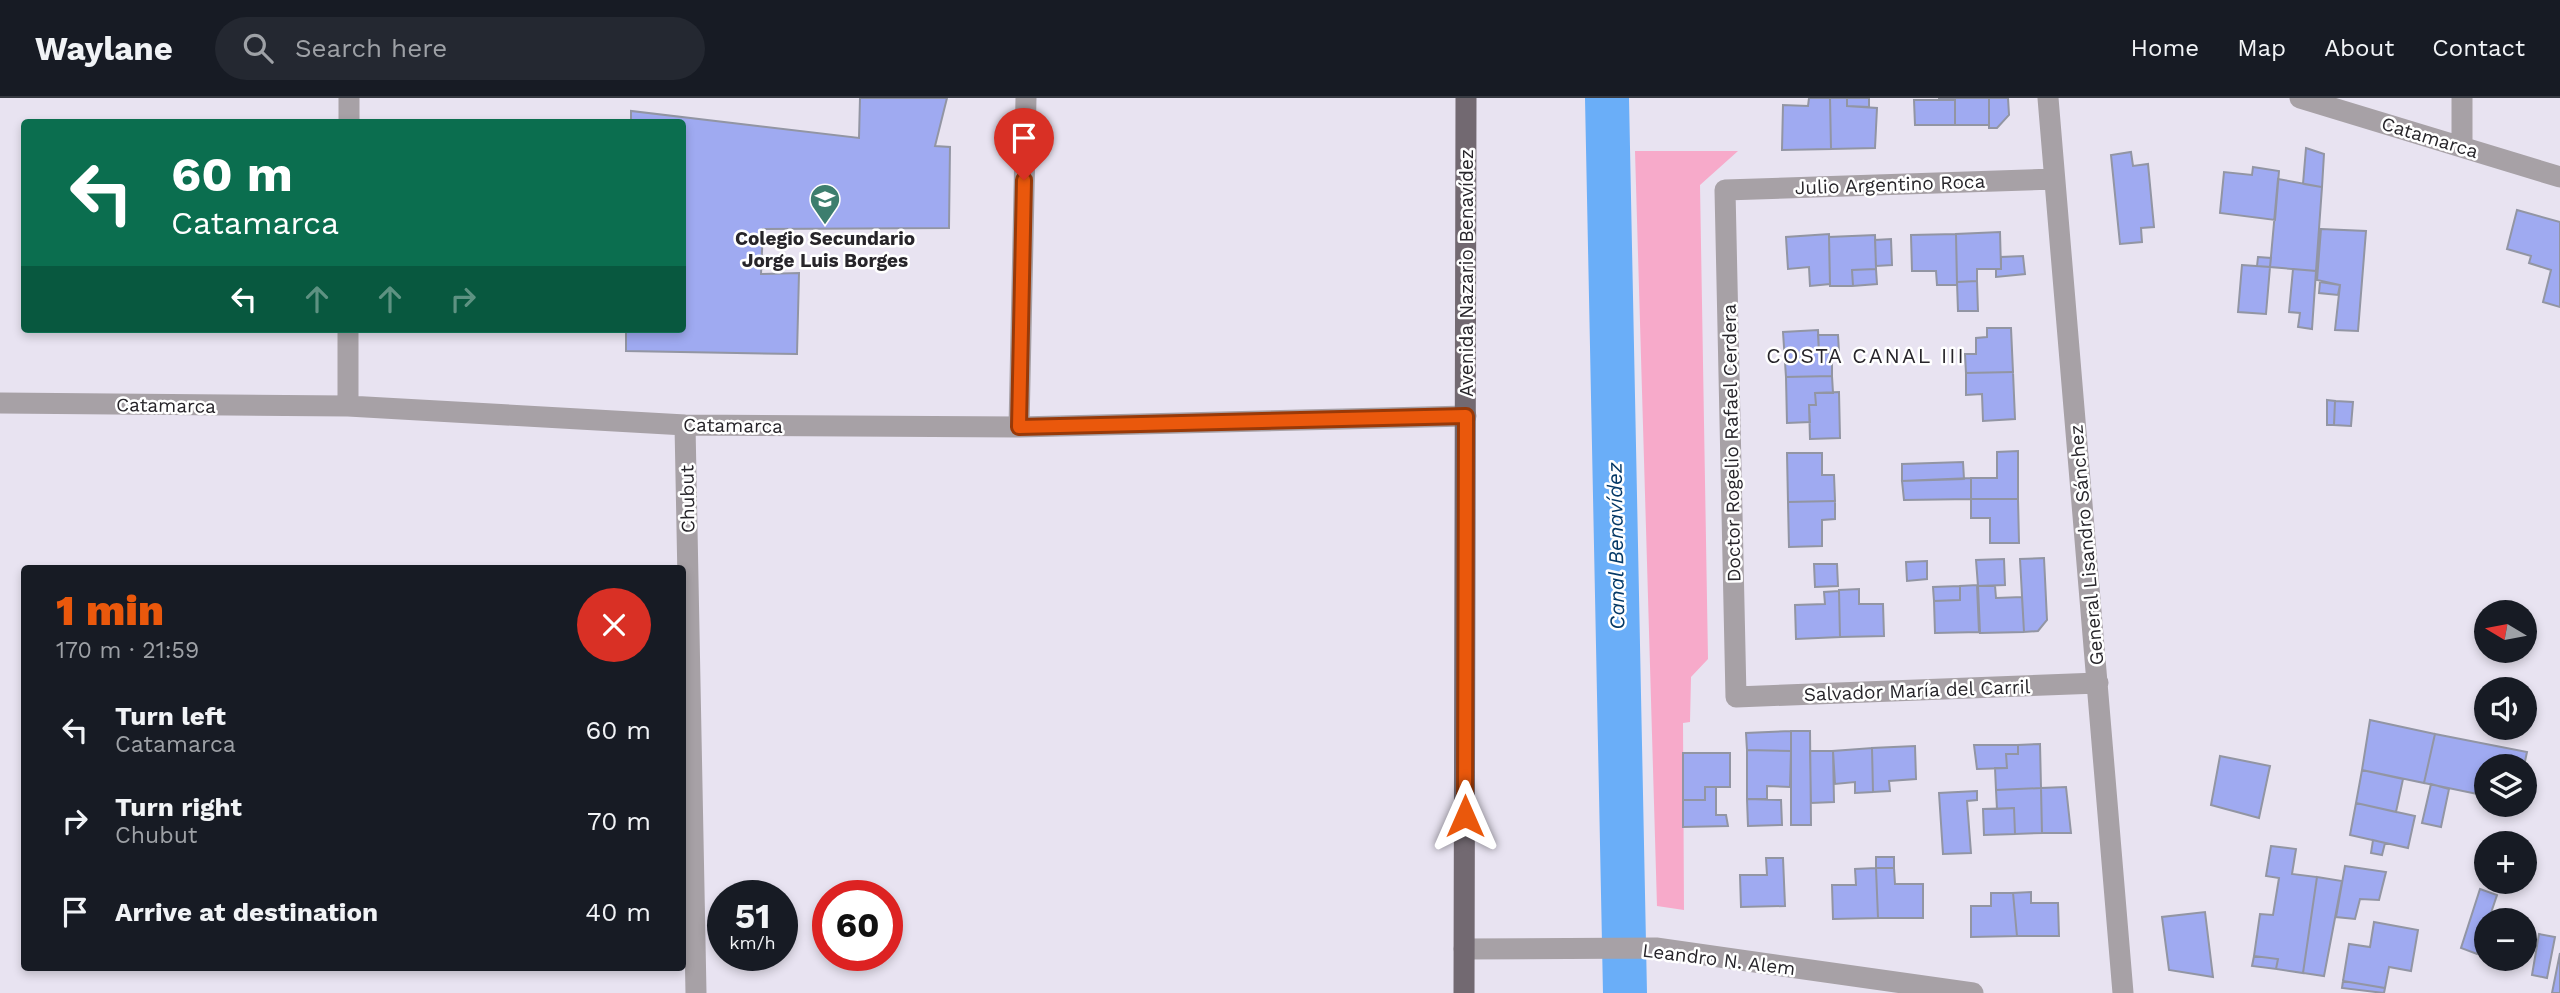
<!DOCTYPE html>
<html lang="en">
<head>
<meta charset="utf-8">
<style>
  :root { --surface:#171b24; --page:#242831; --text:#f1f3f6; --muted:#9ea1a6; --line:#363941; --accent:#ea580c }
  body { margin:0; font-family:"Work Sans",sans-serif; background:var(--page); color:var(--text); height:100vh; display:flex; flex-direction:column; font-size:26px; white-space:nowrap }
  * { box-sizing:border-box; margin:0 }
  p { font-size:23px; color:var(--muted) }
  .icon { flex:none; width:38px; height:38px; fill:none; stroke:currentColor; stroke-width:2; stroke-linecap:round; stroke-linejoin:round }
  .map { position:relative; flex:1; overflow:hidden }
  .drawer { position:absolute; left:21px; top:467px; width:665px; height:406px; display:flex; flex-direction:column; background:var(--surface); border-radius:7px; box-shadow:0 4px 10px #0003 }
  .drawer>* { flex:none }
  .hud { position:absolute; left:21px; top:21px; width:665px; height:214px; border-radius:7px; box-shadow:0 4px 10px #0003; background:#0b6e4f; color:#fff; overflow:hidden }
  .needle { width:46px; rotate:280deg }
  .tools { position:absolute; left:2474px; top:502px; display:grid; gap:14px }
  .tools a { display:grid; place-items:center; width:63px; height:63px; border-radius:50%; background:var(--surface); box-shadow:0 4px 10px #0003; font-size:35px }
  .speed { position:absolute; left:707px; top:782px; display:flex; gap:14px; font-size:35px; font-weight:700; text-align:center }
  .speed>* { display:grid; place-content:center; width:91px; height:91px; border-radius:50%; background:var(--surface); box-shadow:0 4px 10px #0003; line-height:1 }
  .speed small { font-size:18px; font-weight:400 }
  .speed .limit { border:10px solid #d22; background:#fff; color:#111 }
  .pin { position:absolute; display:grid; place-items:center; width:60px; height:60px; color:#fff; margin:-72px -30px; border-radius:50% 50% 50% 0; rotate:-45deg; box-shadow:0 0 7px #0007 }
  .pin .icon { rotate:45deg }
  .me { position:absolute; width:77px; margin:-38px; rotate:0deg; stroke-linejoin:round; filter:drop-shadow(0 0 5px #0008) }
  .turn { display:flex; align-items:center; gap:24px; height:147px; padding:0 35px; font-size:32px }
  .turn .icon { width:91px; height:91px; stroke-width:2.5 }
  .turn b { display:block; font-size:49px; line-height:60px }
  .lanes { display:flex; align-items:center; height:66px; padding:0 35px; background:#0003; justify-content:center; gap:35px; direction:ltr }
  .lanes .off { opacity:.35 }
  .round { display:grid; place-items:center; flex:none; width:74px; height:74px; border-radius:37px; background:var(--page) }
  .overview { display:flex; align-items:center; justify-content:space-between; height:119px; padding:0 35px }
  h1 { font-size:42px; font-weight:800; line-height:52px; color:var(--accent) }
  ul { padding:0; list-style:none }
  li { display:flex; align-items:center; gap:21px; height:91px; padding:0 35px }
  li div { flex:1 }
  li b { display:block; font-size:26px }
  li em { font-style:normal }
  header { display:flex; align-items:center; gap:42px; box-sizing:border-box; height:98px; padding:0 35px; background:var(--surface); border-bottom:2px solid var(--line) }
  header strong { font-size:33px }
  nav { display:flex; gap:38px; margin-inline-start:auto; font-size:24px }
  .search { width:490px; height:63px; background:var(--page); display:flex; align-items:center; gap:18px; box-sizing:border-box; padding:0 24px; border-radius:38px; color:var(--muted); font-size:26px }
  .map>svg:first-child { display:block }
  .green { fill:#f7aaca }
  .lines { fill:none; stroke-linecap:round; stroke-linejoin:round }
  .canal { stroke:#6aaef8; stroke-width:44 }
  .building { fill:#9faaf1; stroke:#9295a3; stroke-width:2 }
  .minor { stroke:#a7a1a6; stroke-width:21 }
  .major { stroke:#726971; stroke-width:21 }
  .route-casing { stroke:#983908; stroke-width:18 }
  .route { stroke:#ea580c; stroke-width:12 }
  .labels { text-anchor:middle; stroke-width:5; stroke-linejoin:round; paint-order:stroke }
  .street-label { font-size:19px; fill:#27252a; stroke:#fff }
  .poi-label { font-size:19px; font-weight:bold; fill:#27252a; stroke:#fff }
  .neighbourhood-label { font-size:21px; letter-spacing:2px; fill:#27252a; stroke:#fff }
  .water-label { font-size:21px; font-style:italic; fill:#043866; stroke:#fff }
</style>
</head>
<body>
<header>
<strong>Waylane</strong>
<div class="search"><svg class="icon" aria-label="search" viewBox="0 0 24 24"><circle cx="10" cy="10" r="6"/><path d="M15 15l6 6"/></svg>Search here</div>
<nav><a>Home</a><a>Map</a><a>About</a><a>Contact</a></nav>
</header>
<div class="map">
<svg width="2560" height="895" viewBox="0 0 2560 895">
  <rect width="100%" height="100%" fill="#e8e3f1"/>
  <path class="green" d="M1635,53H1738L1700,87L1708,561L1691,579L1690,624L1683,625L1684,812L1657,808Z"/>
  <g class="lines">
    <path class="canal" d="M1607,0L1625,895"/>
  </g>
  <path class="building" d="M860,0H947L935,48L950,49L949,130L763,131L761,176L799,175L797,256L626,253V231H682V24H631V13L859,40Z
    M1809,0H1830L1831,51L1782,52L1783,7L1808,8Z
    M1830,0H1847V8L1877,10L1875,50L1831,51Z
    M1847,0H1869V9L1847,8Z
    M1939,0H1989V27H1955V2H1939Z
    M1989,0H2008L2009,17L1997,30H1989Z
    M1914,2H1955V27H1915Z
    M2306,50L2324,56L2322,89L2303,86Z
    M2131,54L2133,68L2148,66L2154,129L2141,130L2142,144L2120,146L2111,57Z
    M2253,69L2279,73L2275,122L2220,115L2224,74L2252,77Z
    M2278,81L2322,89L2316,173L2270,169Z
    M2517,112L2560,124V209L2543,204L2551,172L2529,165L2531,158L2507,151Z
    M2321,131L2366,133L2358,233L2335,232L2340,187L2317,182Z
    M2000,134L2001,171H1977V183L1957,184L1956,136Z
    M1829,136L1830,186L1810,188L1809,169L1788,171L1786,139Z
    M1956,136L1957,187H1937L1936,173H1912L1911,137Z
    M1875,137L1876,171L1852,172L1853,188H1830L1829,139Z
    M1891,141L1892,167L1876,168L1875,142Z
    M2023,158L2025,176L1996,179V171H2001V159Z
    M2258,159L2271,160L2270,169L2257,168Z
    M2242,167L2270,169L2266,216L2238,214Z
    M1876,171L1877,186L1853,188L1852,172Z
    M2293,171L2316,173L2312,231L2298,229L2300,215L2289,214Z
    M1977,183L1978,213H1958L1957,184Z
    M2320,184L2340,187L2338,197L2319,195Z
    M1987,230H2011L2013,274L1966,275L1965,256H1976V240L1987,239Z
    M1818,232L1819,255L1832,254V278L1786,279L1783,234Z
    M1818,237H1838L1839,254L1819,255Z
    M2013,274L2015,321L1983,323L1982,296L1966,297V275Z
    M1832,278L1833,295H1815L1816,307H1809L1810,324L1787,325L1786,279Z
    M1839,294L1840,340L1810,341L1809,307H1816L1815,295Z
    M2327,302L2335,303L2334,327H2327Z
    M2335,303L2353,304L2351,328L2334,327Z
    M2018,353V401H1971V380H1997V354Z
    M1787,355H1822V377H1834L1835,403L1788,404Z
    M1963,364L1964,381L1902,383V366Z
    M1971,380V401L1904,402L1902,383Z
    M1971,401H2018L2019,445H1990V420H1971Z
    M1835,403V421L1822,422V448L1789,449L1788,404Z
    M2044,460L2047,522L2038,533L2024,534L2020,461Z
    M2004,461L2005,487L1978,488L1976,462Z
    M1927,463V481L1907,483L1906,464Z
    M1814,466H1837L1838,488L1815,489Z
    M1977,487L1979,534L1935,535L1934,503L1960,502V488Z
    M1960,488V502L1934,503L1933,489Z
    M1978,488H1995L1996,500L2022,499L2024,534L1980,535Z
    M1859,491V506H1883L1884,538L1840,539L1839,492Z
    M1839,493L1840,539L1796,541L1795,507L1825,506L1824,494Z
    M2370,622L2435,636L2424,685L2362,672Z
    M1791,633H1810L1811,727H1791Z
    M1791,633V653L1747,652L1746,635Z
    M2435,636L2527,654L2524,668H2487V698L2424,685Z
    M2040,646L2041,690L1996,692L1995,670H2007L2006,656H2018V647Z
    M1974,647H2018V656H2006L2007,670L1977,671Z
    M1915,648L1916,681L1889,683L1890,693L1873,694L1872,650Z
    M1872,650L1873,694L1855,695V684L1835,686L1833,653Z
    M1747,652L1791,653L1790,689L1767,688V701H1747Z
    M1810,653H1833L1834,704L1811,705Z
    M1683,655H1730V689H1705V702H1683Z
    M2220,658L2270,668L2259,720L2211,707Z
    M2362,672L2403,681L2396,714L2356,705Z
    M2431,686L2449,691L2441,729L2422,725Z
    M1705,689H1716V717H1726L1728,728L1683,729V702H1705Z
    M2066,689L2071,735H2042L2041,690Z
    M2041,690L2042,735L2015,736L2014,710L1997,711L1996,692Z
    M1977,693V702L1967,703L1971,755L1943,756L1939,695Z
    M1747,701L1781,702L1782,727L1748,728Z
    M2356,705L2415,718L2408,750L2350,737Z
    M2014,710L2015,736L1984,737L1983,711Z
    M2373,742L2385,745L2382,757L2371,755Z
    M2271,748L2296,751L2292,776L2317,779L2303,875L2276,871L2278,861L2254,858L2260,816L2273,817L2279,780L2266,778Z
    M1876,759H1894V770H1876Z
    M1766,760H1783L1785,808L1741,809L1740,777H1767Z
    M2345,768L2386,774L2379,802L2360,801L2355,821L2336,819Z
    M1876,770H1894L1895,786H1923V820H1878Z
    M1876,770L1878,820L1833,821L1832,787H1856L1855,771Z
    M2317,779L2342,783L2324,878L2303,875Z
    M2480,791L2497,797L2477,856L2461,850Z
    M2031,794V805H2058L2059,838H2017L2013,795Z
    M1991,795H2013L2017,838L1971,839V808H1991Z
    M2205,814L2213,879L2169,872L2162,819Z
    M2374,824L2418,832L2411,873L2389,869L2385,890L2343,883L2349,846L2370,849Z
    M2539,836L2555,839L2547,880L2532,877Z
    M2560,855V895H2552Z
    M2254,858L2278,861L2276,871L2252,868Z
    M2343,883L2385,890L2384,895L2342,890Z"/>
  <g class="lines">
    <path class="minor" d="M2048,0L2123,895
      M2300,0L2560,79
      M349,24V0
      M2462,49V0
      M2054,81L1725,92L1736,599L2098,585
      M0,305L348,308L685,327L1019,329L1466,318
      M348,308V231
      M685,327L696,895
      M1019,329L1026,0
      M1464,851L1656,850L1973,895"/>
    <path class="major" d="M1464,895L1466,0"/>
  </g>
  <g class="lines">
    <g class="route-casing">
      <path id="route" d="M1024,82L1019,329L1466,318L1465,718"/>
    </g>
    <use href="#route" class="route"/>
  </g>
  <defs>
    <g id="school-pin" transform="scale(1.575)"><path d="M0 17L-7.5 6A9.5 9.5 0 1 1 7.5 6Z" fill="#3d7e6e" stroke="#fff"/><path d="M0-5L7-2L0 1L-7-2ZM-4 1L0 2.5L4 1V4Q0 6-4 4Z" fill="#fff"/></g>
  </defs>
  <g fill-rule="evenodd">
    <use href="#school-pin" x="825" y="101"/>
  </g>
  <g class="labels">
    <g class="street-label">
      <text transform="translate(2430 39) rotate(17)" y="7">Catamarca</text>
      <text transform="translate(1890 86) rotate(-2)" y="7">Julio Argentino Roca</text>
      <text transform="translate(1466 175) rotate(-90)" y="7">Avenida Nazario Benavídez</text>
      <text transform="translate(166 307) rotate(1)" y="7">Catamarca</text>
      <text transform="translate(733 327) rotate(1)" y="7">Catamarca</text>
      <text transform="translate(1731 345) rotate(-91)" y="7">Doctor Rogelio Rafael Cerdera</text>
      <text transform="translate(687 401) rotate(-91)" y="7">Chubut</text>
      <text transform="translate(2086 447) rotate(-95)" y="7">General Lisandro Sánchez</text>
      <text transform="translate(1917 592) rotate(-2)" y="7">Salvador María del Carril</text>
      <text transform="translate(1719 861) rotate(7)" y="7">Leandro N. Alem</text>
    </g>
    <g class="poi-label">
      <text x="825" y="147">Colegio Secundario<tspan x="825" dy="22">Jorge Luis Borges</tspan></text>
    </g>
    <g class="neighbourhood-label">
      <text x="1866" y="265">COSTA CANAL III</text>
    </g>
    <g class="water-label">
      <text transform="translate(1616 448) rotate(-91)" y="7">Canal Benavídez</text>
    </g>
  </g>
</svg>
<div class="tools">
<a><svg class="needle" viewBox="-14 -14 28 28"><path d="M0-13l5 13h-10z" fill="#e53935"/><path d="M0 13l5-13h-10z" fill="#9ea1a6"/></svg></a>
<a><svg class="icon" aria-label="sound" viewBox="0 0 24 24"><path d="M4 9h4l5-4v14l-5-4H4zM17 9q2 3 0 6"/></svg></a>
<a><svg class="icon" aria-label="layers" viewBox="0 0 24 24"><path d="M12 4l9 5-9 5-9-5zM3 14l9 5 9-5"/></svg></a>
<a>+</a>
<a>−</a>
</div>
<div class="speed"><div>51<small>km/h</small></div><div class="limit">60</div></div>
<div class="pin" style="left:1024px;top:82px;background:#d93025"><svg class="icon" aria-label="arrive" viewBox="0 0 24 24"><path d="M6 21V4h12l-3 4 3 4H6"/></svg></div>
<svg class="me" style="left:1465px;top:718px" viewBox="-20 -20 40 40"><path d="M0-17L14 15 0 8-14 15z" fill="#ea580c" stroke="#fff" stroke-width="4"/></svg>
<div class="hud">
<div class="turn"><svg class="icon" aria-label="left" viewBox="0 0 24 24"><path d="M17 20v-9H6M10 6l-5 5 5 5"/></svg><div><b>60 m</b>Catamarca</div></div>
<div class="lanes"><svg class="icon" aria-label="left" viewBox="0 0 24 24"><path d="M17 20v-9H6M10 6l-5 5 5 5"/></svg><svg class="icon off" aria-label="ahead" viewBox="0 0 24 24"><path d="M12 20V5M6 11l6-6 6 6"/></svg><svg class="icon off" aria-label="ahead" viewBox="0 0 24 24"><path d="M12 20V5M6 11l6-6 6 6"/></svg><svg class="icon off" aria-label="right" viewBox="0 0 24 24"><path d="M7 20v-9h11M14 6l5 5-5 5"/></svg></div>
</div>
<section class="drawer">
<div class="overview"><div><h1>1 min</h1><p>170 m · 21:59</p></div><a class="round" style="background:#d93025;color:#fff"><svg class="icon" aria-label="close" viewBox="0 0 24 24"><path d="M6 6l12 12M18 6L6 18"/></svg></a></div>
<ul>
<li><svg class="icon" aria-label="left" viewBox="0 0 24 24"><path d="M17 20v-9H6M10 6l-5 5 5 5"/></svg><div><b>Turn left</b><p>Catamarca</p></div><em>60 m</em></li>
<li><svg class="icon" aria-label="right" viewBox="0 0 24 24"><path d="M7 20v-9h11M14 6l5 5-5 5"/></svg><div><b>Turn right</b><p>Chubut</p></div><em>70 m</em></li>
<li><svg class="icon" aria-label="arrive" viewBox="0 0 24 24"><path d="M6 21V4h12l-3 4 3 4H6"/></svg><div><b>Arrive at destination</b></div><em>40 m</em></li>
</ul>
</section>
</div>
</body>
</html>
